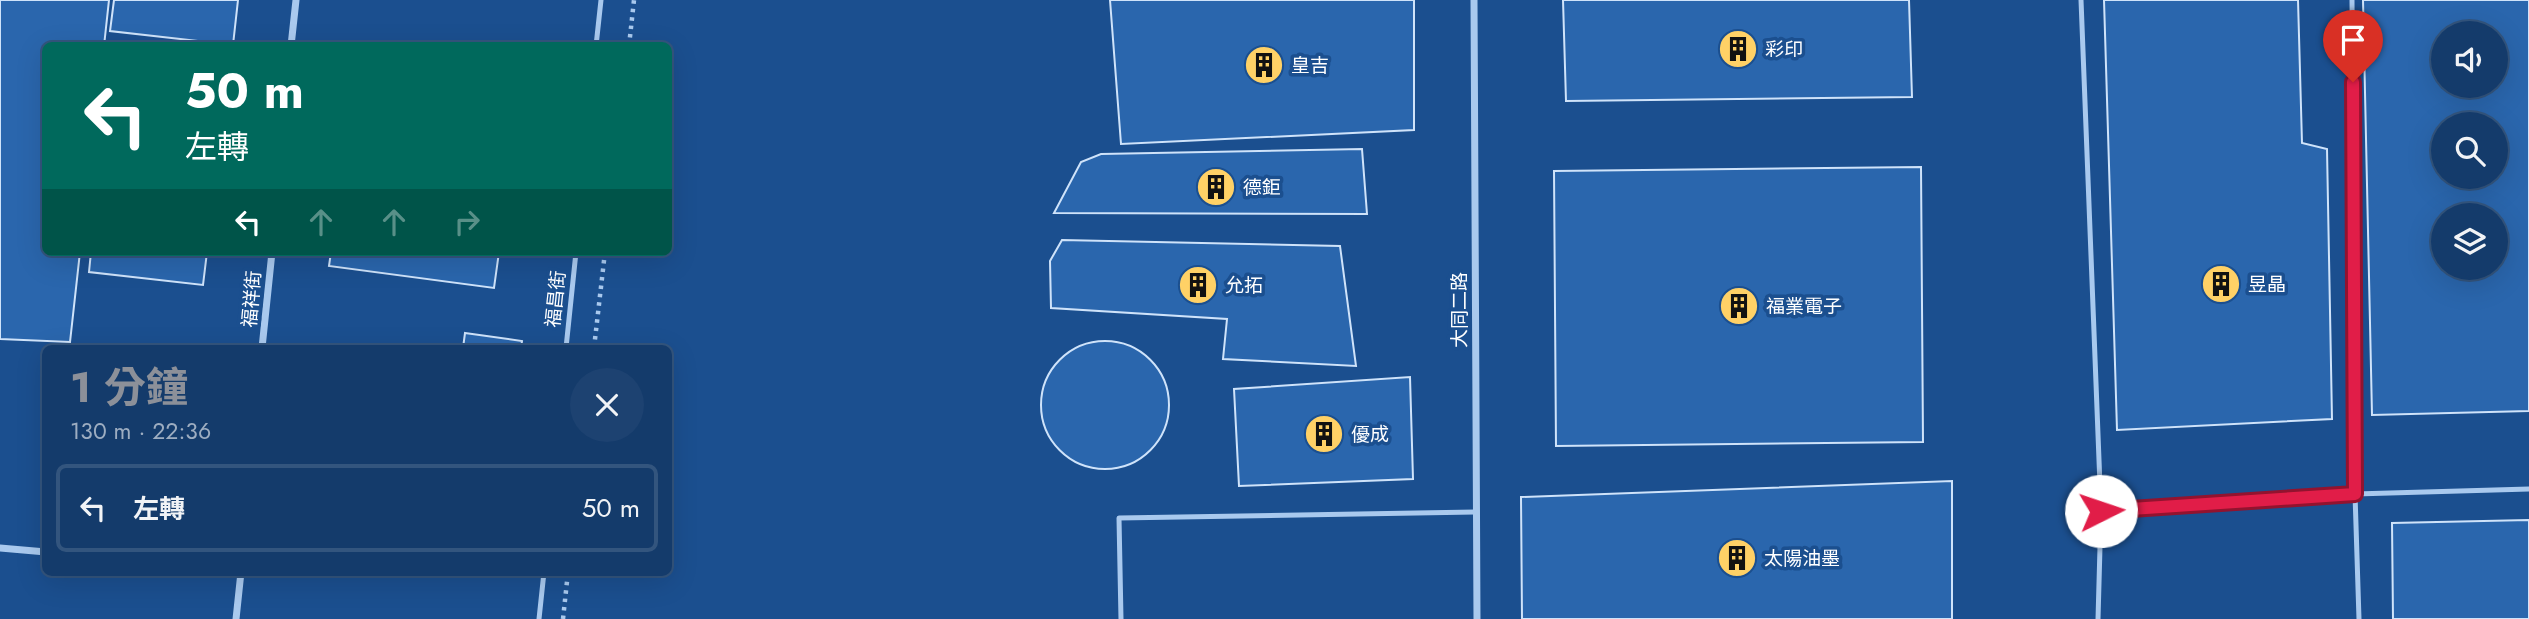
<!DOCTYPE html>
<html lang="zh-TW">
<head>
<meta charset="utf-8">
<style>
  :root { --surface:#143b6b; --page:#1d4271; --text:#f1f3f6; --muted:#9dadc1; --line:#33557e; --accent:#8c9099 }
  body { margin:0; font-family:Jost,"Noto Sans TC",sans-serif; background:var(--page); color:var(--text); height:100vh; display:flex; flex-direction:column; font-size:26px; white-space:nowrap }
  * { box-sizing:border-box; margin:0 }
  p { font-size:23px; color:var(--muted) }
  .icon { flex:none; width:38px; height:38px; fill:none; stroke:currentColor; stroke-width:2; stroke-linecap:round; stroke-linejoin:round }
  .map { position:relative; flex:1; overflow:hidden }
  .sheet { position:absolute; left:42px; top:345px; width:630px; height:231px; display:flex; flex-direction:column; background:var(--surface); border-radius:10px; box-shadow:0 7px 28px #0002,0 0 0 2px var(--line) }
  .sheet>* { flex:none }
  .top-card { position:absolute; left:42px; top:42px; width:630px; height:214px; border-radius:10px; box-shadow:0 7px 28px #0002,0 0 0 2px var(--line); background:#00695c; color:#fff; overflow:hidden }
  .controls { position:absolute; left:2431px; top:21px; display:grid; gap:14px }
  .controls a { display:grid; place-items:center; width:77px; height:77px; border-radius:50%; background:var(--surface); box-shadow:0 7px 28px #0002,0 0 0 2px var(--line); font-size:35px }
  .pin { position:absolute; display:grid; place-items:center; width:60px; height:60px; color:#fff; margin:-72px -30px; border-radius:50% 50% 50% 0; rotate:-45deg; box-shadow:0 0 7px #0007 }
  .pin .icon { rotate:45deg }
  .me { position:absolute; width:77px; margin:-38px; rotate:86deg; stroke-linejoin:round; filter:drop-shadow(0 0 5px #0008) }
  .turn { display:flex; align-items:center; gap:24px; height:147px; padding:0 28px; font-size:32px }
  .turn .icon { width:91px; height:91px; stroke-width:2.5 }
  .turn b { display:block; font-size:49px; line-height:60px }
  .lanes { display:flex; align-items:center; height:66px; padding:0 28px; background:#0003; justify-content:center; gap:35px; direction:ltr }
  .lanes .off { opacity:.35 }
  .round { display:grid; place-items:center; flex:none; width:74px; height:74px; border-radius:37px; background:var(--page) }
  .headline { display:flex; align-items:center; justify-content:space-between; height:119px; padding:0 28px }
  h1 { font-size:42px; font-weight:700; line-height:52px; color:var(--accent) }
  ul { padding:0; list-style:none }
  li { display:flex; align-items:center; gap:21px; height:88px; margin:0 14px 10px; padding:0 14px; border:4px solid var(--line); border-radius:10px }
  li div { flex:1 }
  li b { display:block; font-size:26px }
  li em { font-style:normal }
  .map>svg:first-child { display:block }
  .building { fill:#2a66ad; stroke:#cfe3fa; stroke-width:2; fill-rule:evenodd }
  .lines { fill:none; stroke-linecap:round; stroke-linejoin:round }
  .path { stroke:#a9c9ee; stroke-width:4.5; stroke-dasharray:3.5 5; stroke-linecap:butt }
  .lane { stroke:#a9c9ee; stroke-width:5 }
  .street { stroke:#a9c9ee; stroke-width:7 }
  .route-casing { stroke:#92132f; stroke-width:18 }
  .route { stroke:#e11d48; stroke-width:12 }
  .labels { text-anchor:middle; stroke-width:7; stroke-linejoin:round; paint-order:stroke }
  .poi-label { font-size:19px; fill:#fff; stroke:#1b4f8f; text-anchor:start }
  .street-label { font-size:19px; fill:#fff; stroke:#1b4f8f }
</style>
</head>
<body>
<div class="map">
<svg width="2529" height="619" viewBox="0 0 2529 619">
  <rect width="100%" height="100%" fill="#1b4f8f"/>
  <path class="building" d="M0,0H109L104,46H46V252H80L70,342L0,339Z
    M114,0H238L233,45L110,31Z
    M1110,0H1414V130L1121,144Z
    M1563,0H1909L1912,97L1566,101Z
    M2104,0H2298L2302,143L2327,149L2332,419L2117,430Z
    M2363,0H2529V411L2372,415ZM2443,33H2496V86H2443ZM2443,124H2496V177H2443ZM2443,215H2496V268H2443Z
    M1362,149L1367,214L1054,213L1081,162L1101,154Z
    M1921,167L1923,442L1556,446L1554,171Z
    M1062,240L1340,246L1356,366L1223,359L1227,319L1051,308L1050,261Z
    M91,252H207L203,285L89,272Z
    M331,252H499L494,288L329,266Z
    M465,333L522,341L521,348H463Z
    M1041 405a64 64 0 1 1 128 0a64 64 0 1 1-128 0Z
    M1410,377L1413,479L1239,486L1234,389Z
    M1952,481V619H1522L1521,497Z
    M2529,520V619H2393L2392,523Z"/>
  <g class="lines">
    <path class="path" d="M629,46L634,0
      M594,348L605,252
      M563,619L568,572"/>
    <path class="lane" d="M2081,0L2101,511L2098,619
      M2352,0L2355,494L2359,619
      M596,46L601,0
      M566,348L576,252
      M2101,511L2355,494L2529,489
      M539,619L544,572
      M1121,619L1119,518L1475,512"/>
    <path class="street" d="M1474,0L1477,619
      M291,46L296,0
      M262,348L272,252
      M0,548L46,552
      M236,619L241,572"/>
  </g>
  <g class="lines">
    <g class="route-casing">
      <path id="route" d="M2101,511L2355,494L2353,82"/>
    </g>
    <use href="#route" class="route"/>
  </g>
  <defs>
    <g id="building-disc" transform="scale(2.0125)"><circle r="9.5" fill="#ffd166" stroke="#1b4f8f"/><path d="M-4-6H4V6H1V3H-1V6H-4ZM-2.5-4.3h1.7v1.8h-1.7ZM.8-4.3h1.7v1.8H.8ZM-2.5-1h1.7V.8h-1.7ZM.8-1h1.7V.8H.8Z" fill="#111"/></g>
  </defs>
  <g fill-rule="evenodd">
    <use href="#building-disc" x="1738" y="49"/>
    <use href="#building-disc" x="1264" y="65"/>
    <use href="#building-disc" x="1216" y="187"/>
    <use href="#building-disc" x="2221" y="284"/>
    <use href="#building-disc" x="1198" y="285"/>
    <use href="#building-disc" x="1739" y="306"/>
    <use href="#building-disc" x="1324" y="434"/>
    <use href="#building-disc" x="1737" y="558"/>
  </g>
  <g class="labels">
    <g class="poi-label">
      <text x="1765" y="56">彩印</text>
      <text x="1291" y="72">皇吉</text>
      <text x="1243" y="194">德鉅</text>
      <text x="2248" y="291">昱晶</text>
      <text x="1225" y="292">允拓</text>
      <text x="1766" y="313">福業電子</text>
      <text x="1351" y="441">優成</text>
      <text x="1764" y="565">太陽油墨</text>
    </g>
    <g class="street-label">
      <text transform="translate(251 299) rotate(-85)" y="7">福祥街</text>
      <text transform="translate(555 299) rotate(-84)" y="7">福昌街</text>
      <text transform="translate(1459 310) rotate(-90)" y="7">大同二路</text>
    </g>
  </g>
</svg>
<div class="controls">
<a><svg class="icon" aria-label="sound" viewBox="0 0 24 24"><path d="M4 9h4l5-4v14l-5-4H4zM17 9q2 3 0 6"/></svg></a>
<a><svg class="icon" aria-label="search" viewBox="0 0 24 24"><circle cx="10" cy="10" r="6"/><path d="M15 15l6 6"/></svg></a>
<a><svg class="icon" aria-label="layers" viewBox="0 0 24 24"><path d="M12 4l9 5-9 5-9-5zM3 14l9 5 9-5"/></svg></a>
</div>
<div class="pin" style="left:2353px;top:82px;background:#d93025"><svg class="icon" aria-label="arrive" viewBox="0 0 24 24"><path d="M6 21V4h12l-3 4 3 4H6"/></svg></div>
<svg class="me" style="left:2101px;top:511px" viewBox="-20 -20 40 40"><circle r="19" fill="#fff"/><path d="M0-13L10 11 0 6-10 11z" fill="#e11d48"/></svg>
<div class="top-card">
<div class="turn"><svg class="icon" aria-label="left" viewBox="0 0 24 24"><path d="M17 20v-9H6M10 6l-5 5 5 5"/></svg><div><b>50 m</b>左轉</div></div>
<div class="lanes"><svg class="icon" aria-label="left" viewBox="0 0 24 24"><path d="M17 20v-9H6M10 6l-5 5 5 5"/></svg><svg class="icon off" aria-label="ahead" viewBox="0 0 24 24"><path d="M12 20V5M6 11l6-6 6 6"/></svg><svg class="icon off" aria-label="ahead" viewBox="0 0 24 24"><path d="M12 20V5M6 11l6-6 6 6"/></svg><svg class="icon off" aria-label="right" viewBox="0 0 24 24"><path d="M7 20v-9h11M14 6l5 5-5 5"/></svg></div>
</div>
<section class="sheet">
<div class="headline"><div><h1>1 分鐘</h1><p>130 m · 22:36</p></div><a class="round"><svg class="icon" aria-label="close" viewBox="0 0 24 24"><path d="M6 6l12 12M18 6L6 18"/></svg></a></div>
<ul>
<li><svg class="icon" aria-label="left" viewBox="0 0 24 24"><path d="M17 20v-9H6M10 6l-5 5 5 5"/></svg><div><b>左轉</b></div><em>50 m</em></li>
</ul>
</section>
</div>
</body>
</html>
